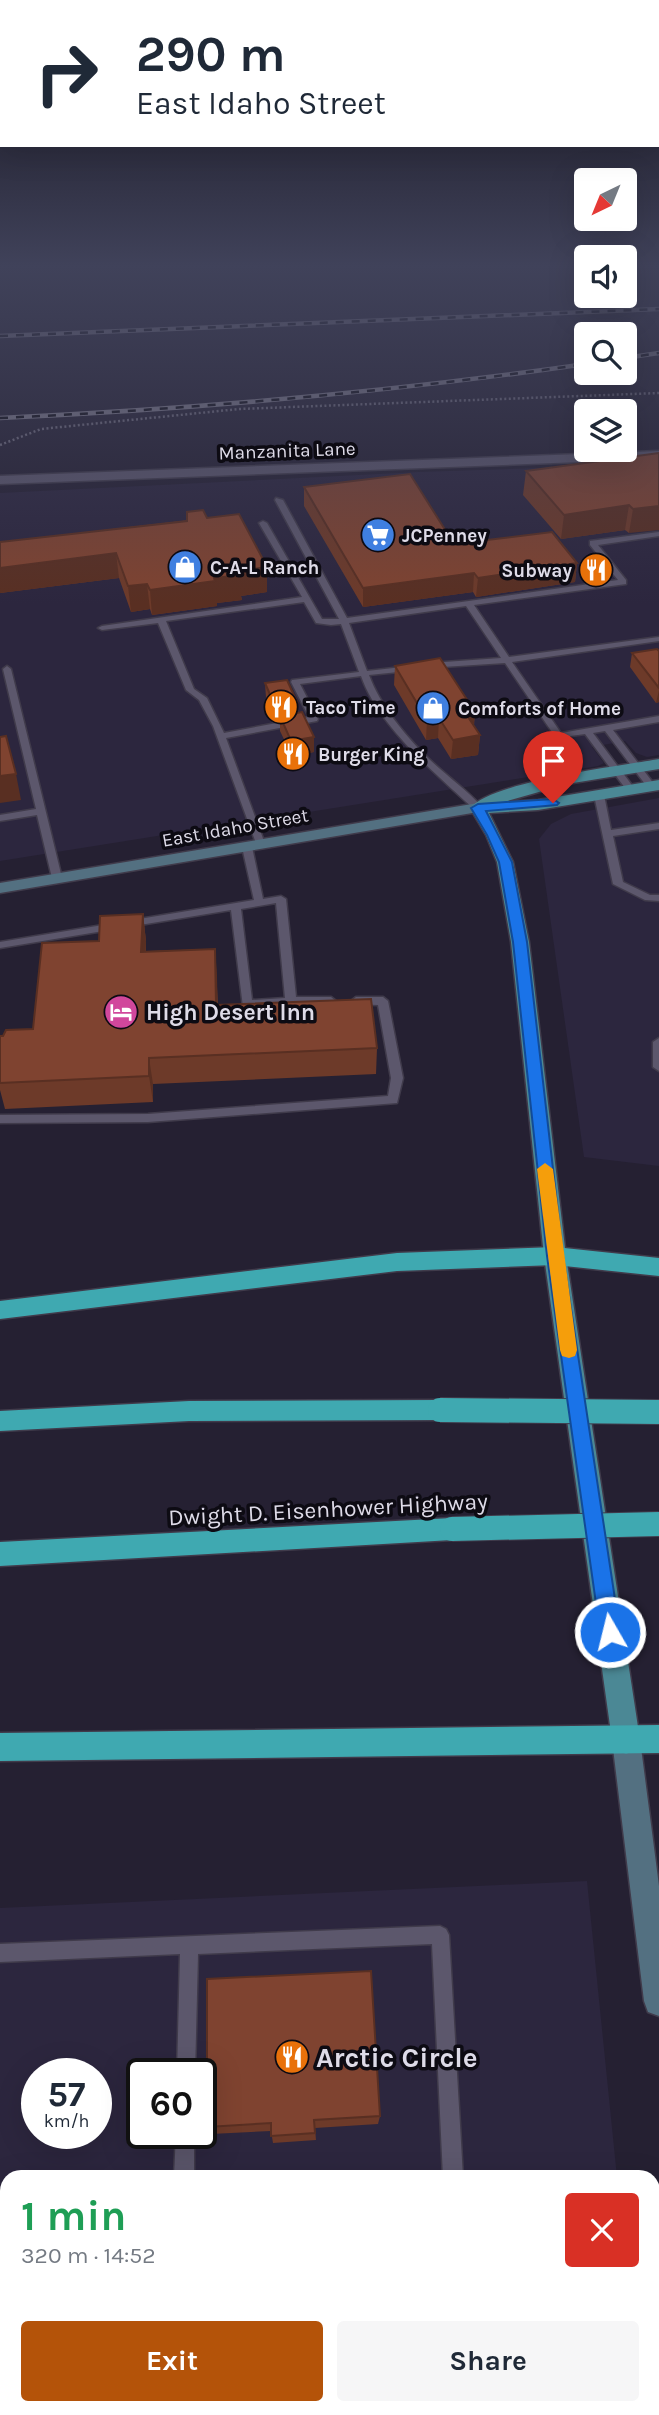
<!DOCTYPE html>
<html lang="en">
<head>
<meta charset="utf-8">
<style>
  :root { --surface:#fff; --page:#f6f6f7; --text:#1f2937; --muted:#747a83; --accent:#b45309 }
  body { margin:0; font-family:Karla,sans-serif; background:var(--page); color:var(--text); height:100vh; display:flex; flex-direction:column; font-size:26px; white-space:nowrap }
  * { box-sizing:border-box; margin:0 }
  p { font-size:23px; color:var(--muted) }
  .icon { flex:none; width:38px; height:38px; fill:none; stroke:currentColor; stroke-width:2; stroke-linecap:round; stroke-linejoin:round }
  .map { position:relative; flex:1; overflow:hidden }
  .sheet { position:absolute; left:0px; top:2170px; width:660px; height:245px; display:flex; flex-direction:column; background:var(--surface); border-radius:21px 21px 0 0; box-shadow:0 7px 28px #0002 }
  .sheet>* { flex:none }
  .top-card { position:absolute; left:0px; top:0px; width:660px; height:147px; box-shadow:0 7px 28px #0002; background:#fff; color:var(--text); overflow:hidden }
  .needle { width:46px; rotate:223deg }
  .controls { position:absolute; left:574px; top:168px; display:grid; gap:14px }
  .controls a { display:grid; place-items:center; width:63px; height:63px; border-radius:7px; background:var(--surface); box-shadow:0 7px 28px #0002; font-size:35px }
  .speed { position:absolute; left:21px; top:2058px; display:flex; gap:14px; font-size:35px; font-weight:700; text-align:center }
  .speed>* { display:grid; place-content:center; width:91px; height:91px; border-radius:50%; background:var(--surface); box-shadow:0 7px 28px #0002; line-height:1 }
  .speed small { font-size:18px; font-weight:400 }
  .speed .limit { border:4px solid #111; border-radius:10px; background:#fff; color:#111 }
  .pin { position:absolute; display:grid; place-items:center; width:60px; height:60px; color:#fff; margin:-72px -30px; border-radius:50% 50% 50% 0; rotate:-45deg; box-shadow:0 0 7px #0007 }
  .pin .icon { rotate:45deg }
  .me { position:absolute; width:77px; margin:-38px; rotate:352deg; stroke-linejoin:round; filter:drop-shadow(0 0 5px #0008) }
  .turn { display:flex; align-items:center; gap:24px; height:147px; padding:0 21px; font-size:32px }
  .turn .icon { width:91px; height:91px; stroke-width:2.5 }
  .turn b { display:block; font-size:49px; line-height:60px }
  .round { display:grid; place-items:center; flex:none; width:74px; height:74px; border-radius:7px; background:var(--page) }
  .head { display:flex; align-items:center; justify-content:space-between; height:119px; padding:0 21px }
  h1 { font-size:42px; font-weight:700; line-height:52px; color:#1e9e55 }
  .action { display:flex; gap:14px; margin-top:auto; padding:14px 21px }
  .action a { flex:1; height:80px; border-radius:7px; background:var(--accent); color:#fff; font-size:28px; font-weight:700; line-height:80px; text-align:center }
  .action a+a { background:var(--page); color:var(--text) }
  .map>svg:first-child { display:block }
  .built { fill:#2c263e; fill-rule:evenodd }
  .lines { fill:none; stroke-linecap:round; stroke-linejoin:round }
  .lane-casing { stroke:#403b4b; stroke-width:3 }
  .street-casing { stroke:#403b4b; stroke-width:3 }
  .secondary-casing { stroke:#403b4b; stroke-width:3 }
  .primary-casing { stroke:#403b4b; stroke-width:3 }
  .highway-casing { stroke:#403b4b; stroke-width:3 }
  .path { stroke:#757181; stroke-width:2.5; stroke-dasharray:2 2.5; stroke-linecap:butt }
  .lane { fill:#5c576c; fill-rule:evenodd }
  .street { fill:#5c576c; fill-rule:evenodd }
  .secondary { fill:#537081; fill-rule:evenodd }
  .primary { fill:#4b8895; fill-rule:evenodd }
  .highway { fill:#3fa9b1; fill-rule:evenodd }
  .rail-casing { stroke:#868291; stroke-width:4.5 }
  .rail { stroke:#0d0b13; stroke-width:2.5; stroke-dasharray:8; stroke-linecap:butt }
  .highway-bridge-casing { stroke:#403b4b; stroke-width:26; stroke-linecap:butt }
  .highway-bridge { stroke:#3fa9b1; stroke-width:24 }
  .wall { fill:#6d3a29 }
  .shaded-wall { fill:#592f22 }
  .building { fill:#7f4330; stroke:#592f22; stroke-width:2 }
  .route { fill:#1a73e8; stroke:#114b97; stroke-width:2 }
  .slow { fill:#f59e0b }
  .labels { text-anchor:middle; stroke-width:7; stroke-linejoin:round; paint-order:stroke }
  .far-street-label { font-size:19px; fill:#dedbe8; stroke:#0d0b13 }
  .far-poi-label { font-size:19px; font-weight:bold; fill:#dedbe8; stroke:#0d0b13; text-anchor:start }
  .poi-label { font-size:23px; font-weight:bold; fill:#dedbe8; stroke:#0d0b13; text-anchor:start }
  .street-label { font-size:23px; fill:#dedbe8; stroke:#0d0b13 }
  .near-poi-label { font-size:28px; font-weight:bold; fill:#dedbe8; stroke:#0d0b13; text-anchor:start }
</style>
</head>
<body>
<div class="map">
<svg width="659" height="2415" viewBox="0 0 659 2415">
  <rect width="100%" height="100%" fill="#252032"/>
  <path class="built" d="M659,464V755L647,757L636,753L625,741L592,747L604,763L598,766L0,861V493L418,472Z
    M659,798V1166L584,1157L539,839L551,824L571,814Z
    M587,1881L617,2177H7V2408H641V2415H0V1908ZM37,2074H96V2133H37ZM142,2074H201V2133H142Z"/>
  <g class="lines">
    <g class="lane-casing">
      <path id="lane" d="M276,498L283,500L347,618L618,580L590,545V541L659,532V536L598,545L626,580V584L474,605L509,657L659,637V641L512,662L561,733L659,716V722L613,730L654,784V788H648L605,731L593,733L634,788V792H628L585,734L556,738L505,663L427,668V664L430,663L501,658L466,606L349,623L367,671L411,666L412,668L408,671L369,675C380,705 404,734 426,756C444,774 466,789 483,808L478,811L475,810C436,774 379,727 361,676L300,684L318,719L317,721L226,738L265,844L263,846H257L213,726L199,700L186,690L158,623L102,630L98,628L102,626L302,597L259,523L263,521L267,523L322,619H339L275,500ZM304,602L316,623L331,625L341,624L359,672L292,680L291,682L309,717L224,733L207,698L194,689L166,621Z
        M7,666L11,669L62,878L57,881L52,878L37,815L0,821V815L36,809L3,669Z
        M599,792L604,795L611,830L659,823V829L613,836L623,882L650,895H659V901L645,900L613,884L594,795Z
        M247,844L252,847L263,899L281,896L286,899L296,997H331L336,1001L335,1004L243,1007L231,910L0,948V942L254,900L242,847ZM276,903L285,998L252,1000L241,909Z
        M356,997H383L388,1001L403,1078L397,1103L148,1122L0,1123V1115L148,1114L388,1096L391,1078L378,1005L352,1004L351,1001Z
        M659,1038V1071L653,1067V1042Z
        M440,1926L446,1929L449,1935L463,2177H443L432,1944L198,1954L195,2074H177L180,1954L0,1962V1944Z
        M176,2133H194V2177H174Z
        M169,2408H189V2415H169Z
        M456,2408H476V2415H456Z"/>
    </g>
    <g class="street-casing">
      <path id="street" d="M659,451V459L0,484V476Z"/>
    </g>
    <g class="secondary-casing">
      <path id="secondary" d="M478,803L486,808L484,811L0,893V883Z
        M626,1726L636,1730L640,1740L659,1886V2016L648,2012L644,2001L612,1740L616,1730Z"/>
    </g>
    <g class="primary-casing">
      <path id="primary" d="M659,759V769L567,784L504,802L538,800L659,780V790L538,810L489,813L513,862L529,942L566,1256L640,1740L636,1750L626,1754L616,1750L612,1740L544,1256L511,942L497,862L486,835L470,808C494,781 620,766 659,759Z"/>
    </g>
    <g class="highway-casing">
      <path id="highway" d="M555,1247L659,1258V1276L555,1265L397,1271L0,1319V1301L397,1253Z
        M440,1400L448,1403L452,1410L448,1417L440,1420L189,1421L0,1431V1411L189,1401Z
        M452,1518L461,1521L464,1529L461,1537L452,1540L0,1566V1542Z
        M659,1725V1753L0,1761V1733Z"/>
    </g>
    <path class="path" d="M0,445L41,429L239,409L659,393"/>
    <use href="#lane" class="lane"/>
    <use href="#street" class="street"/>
    <use href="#secondary" class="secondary"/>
    <use href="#primary" class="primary"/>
    <use href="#highway" class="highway"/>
    <g class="rail-casing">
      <path id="rail" d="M0,336L659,309
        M625,358L659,353
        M0,418C196,409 391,392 586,364"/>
    </g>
    <use href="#rail" class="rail"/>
    <g class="highway-bridge-casing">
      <path id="highway-bridge" d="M440,1410L659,1412
        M452,1529L659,1524"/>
    </g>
    <use href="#highway-bridge" class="highway-bridge"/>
  </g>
  <path class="wall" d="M659,453L629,533L625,530L561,539L523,495L526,471Z
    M304,487L454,544L577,563L575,582L476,597L473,592L363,607L304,506Z
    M207,518L267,592L241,596L242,600L217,603V606L152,615L150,609L131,612L119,578L0,593V542Z
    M659,651V702L656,703L630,667L632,653Z
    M395,666L475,712L474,726L480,735L478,755L451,759L438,738L426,740L394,685Z
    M265,683L297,702V713L314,752L292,756L280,731V720L276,721L266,698Z
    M143,914L146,941V951L215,949L218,1005L377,1048L376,1074L153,1084V1102L5,1109L0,1090V1036L33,1029Z
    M380,2116L378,2124L315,2128L316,2140L273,2143L271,2131L211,2134L207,2127Z"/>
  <path class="shaded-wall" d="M629,505L625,530L561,539L564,515Z
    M659,506V530L629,533L633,509Z
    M116,553L119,578L0,593V568Z
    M577,563L575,582L476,597L478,578Z
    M267,567V592L241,596L242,600L217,603V606L152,615L150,590L214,578L238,571Z
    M474,573L473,592L363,607V588Z
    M147,584L150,609L131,612L128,586Z
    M659,690V702L656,703Z
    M297,702V717L280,716V720L276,721L275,706Z
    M475,712L473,732L466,714Z
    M439,718L438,738L426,740L427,720Z
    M480,735L478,755L451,759L453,740Z
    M314,737V752L292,756L291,741Z
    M16,774L21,800L0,803V776Z
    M143,914L146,941L145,978L141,952Z
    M215,949L217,975L218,1031L216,1005Z
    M149,1058L153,1084V1102L149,1076Z"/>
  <path class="building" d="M659,453V506L633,509L629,505L564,515L526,471Z
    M410,474L454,544L552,532L577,563L478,578L474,573L363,588L304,487Z
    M203,510L207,518L239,514L267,567L238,571L240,575L214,578L215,581L150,590L147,584L128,586L116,553L0,568V542L187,521V512Z
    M657,649L659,651V688L632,653Z
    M440,658L475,712L466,714L480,735L453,740L439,718L427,720L395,666Z
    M287,680L297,702L275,706L265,683Z
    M302,712L314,737L291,741L280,716Z
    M6,736L16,774L0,776V737Z
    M143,914L141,952L215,949L216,1005L371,999L377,1048L149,1058V1076L0,1083V1036H3L6,1030L33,1029L42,943L99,941L100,916Z
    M371,1971L380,2116L314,2120L315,2133L271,2136V2123L207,2127V1979Z"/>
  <linearGradient id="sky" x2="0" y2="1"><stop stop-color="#14121c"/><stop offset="0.44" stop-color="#40425a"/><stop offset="1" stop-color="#40425a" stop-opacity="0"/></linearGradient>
  <rect width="659" height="604" fill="url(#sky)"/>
  <path class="route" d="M553,799L559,803L557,805L486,811L512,862L527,942L563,1256L620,1632L617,1639L610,1642L603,1639L600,1632L547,1256L513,942L499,862L487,835L471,808L478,804Z"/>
  <path class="slow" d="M545,1163L553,1169L577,1350L575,1356L569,1358L562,1356L560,1350L537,1169Z"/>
  <defs>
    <g id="supermarket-disc" transform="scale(1.75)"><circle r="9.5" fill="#3f7fe0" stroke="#0d0b13"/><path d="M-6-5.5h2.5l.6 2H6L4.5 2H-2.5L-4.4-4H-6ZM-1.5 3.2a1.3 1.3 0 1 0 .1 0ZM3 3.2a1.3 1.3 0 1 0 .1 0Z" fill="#fff"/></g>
    <g id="shop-disc" transform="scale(1.75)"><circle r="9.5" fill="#3f7fe0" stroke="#0d0b13"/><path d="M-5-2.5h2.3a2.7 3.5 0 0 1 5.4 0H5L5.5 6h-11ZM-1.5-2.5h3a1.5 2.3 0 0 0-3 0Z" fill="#fff"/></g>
    <g id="restaurant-disc" transform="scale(1.75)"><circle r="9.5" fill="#e8710a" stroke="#0d0b13"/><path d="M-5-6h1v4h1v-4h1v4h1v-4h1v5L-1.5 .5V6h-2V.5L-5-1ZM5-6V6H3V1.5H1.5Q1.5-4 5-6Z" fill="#fff"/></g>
    <g id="hotel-disc" transform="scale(1.75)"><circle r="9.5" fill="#d1479c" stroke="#0d0b13"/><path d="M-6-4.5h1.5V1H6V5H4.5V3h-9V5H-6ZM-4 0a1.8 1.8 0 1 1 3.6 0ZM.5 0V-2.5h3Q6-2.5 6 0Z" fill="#fff"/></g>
  </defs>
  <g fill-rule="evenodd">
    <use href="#supermarket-disc" x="378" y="535"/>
    <use href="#shop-disc" x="185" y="567"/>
    <use href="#restaurant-disc" x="596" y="570"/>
    <use href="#restaurant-disc" x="281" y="707"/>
    <use href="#shop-disc" x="433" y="708"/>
    <use href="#restaurant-disc" x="293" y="754"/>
    <use href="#hotel-disc" x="121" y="1012"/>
    <use href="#restaurant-disc" x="292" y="2057"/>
  </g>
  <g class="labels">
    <g class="far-street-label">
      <text transform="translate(287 450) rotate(-2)" y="7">Manzanita Lane</text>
      <text transform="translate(235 827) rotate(-10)" y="7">East Idaho Street</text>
    </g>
    <g class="far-poi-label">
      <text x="402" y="542">JCPenney</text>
      <text x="210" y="574">C-A-L Ranch</text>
      <text x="572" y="577" text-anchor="end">Subway</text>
      <text x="306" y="714">Taco Time</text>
      <text x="458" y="715">Comforts of Home</text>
      <text x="318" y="761">Burger King</text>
    </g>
    <g class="poi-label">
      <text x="146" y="1020">High Desert Inn</text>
    </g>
    <g class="street-label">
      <text transform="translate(328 1509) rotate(-3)" y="8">Dwight D. Eisenhower Highway</text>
    </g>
    <g class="near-poi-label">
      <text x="316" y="2067">Arctic Circle</text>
    </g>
  </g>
</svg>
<div class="controls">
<a><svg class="needle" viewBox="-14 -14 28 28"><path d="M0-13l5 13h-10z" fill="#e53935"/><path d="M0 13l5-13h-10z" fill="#747a83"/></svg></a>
<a><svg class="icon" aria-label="sound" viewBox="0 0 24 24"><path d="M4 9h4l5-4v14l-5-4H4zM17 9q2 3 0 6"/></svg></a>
<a><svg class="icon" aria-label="search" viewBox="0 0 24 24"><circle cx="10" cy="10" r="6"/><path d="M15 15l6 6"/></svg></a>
<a><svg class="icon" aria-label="layers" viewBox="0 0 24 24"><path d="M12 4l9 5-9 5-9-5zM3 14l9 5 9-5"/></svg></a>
</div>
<div class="speed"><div>57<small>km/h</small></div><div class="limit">60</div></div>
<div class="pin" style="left:553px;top:803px;background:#d93025"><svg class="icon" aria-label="arrive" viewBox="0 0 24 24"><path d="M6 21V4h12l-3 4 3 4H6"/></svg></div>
<svg class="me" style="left:610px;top:1632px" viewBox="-20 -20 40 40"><circle r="17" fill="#1a73e8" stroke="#fff" stroke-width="3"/><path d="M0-11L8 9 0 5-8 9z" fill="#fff"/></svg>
<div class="top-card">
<div class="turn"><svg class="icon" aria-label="right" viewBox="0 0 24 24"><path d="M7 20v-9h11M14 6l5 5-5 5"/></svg><div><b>290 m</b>East Idaho Street</div></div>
</div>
<section class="sheet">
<div class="head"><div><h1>1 min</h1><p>320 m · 14:52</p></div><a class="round" style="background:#d93025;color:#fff"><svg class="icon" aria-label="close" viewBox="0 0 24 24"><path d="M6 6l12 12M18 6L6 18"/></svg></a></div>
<div class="action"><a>Exit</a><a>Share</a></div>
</section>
</div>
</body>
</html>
